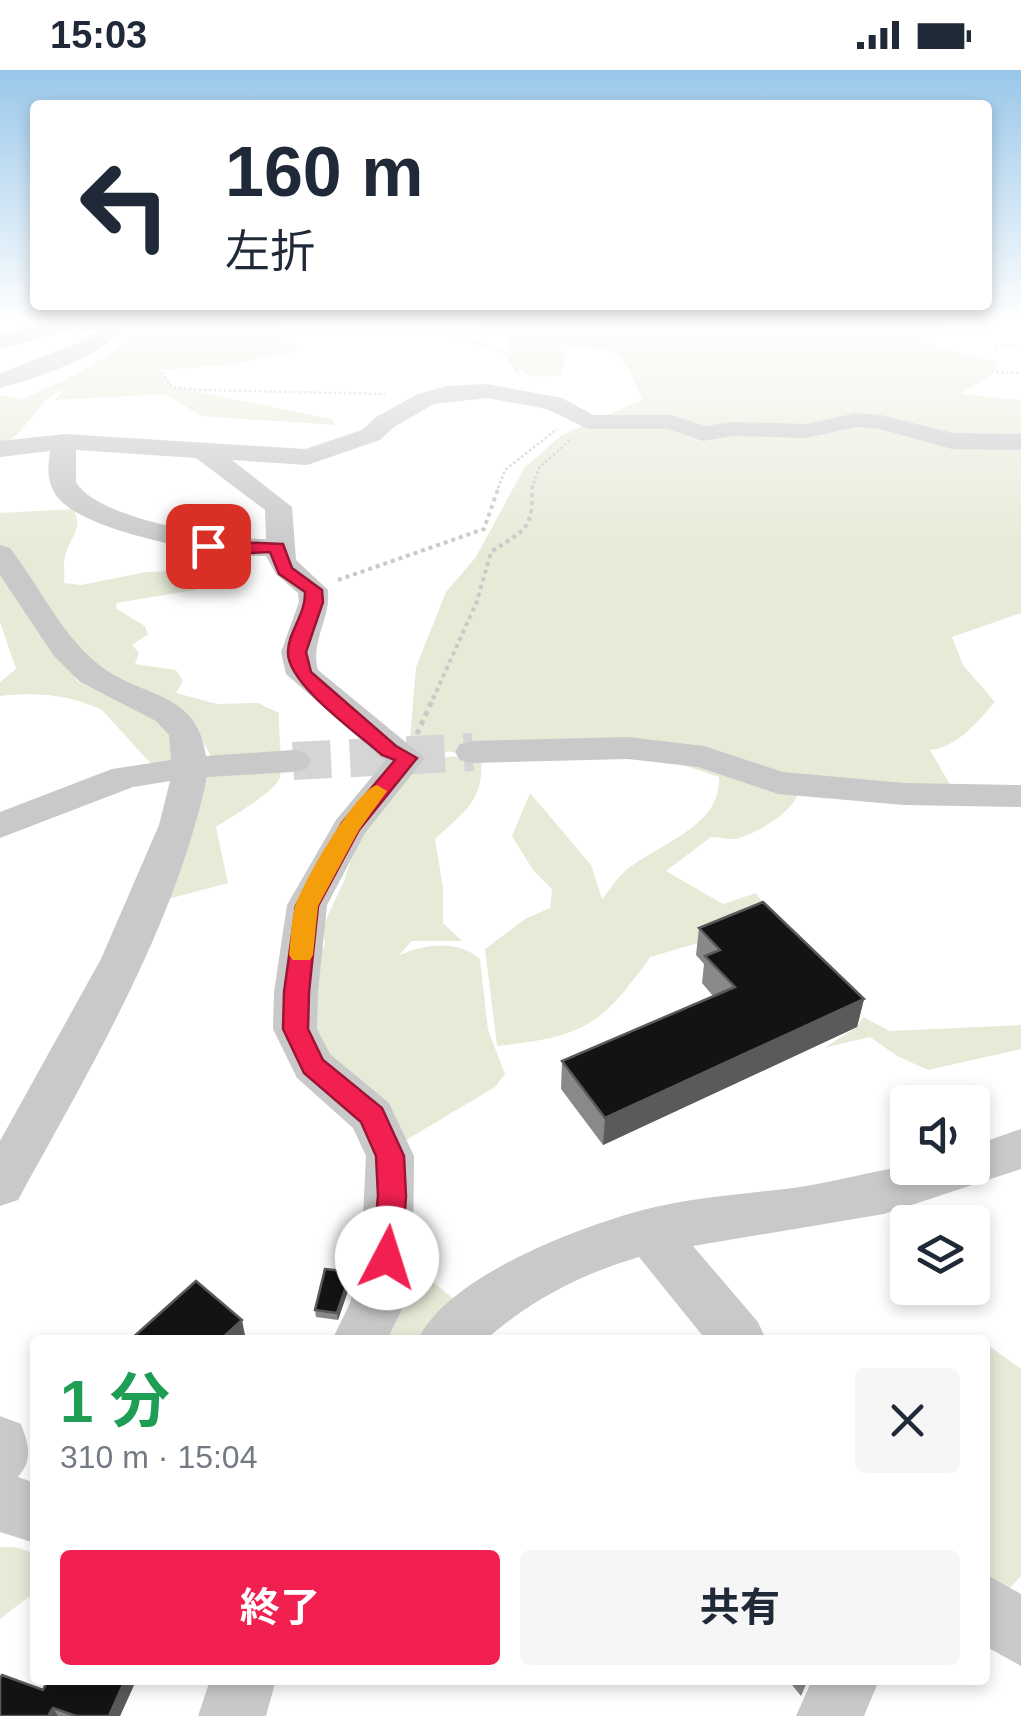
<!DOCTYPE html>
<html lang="ja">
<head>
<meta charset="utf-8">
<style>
  :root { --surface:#fff; --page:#f6f6f7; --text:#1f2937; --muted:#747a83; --accent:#f22050 }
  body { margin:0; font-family:Helvetica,"Noto Sans JP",sans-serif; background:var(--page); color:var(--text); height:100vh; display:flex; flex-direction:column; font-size:38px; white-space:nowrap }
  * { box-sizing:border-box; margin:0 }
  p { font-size:32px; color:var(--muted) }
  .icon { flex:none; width:55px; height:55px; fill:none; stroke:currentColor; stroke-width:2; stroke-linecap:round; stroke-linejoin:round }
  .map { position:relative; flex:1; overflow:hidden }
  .drawer { position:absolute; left:30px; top:1265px; width:960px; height:350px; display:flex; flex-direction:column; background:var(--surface); border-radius:10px; box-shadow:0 5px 15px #0003 }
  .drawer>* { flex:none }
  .hud { position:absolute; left:30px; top:30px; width:962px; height:210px; border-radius:10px; box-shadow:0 5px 15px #0003; background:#fff; color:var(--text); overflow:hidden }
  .controls { position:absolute; left:890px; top:1015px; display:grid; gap:20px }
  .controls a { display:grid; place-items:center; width:100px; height:100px; border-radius:10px; background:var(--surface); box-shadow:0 5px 15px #0003; font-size:50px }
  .pin { position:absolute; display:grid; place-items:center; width:85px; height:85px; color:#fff; margin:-42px; border-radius:20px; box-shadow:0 5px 15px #0006 }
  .me { position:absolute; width:110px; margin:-55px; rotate:5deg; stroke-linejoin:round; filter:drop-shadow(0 0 8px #0008) }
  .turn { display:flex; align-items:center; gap:35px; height:210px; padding:0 30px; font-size:45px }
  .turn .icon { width:130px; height:130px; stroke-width:2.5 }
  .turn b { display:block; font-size:70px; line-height:85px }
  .round { display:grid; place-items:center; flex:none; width:105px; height:105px; border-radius:10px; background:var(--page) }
  .head { display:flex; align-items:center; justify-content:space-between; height:170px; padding:0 30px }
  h1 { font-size:60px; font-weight:700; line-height:75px; color:#1e9e55 }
  .action { display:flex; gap:20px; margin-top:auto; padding:20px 30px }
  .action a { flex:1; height:115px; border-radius:10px; background:var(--accent); color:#fff; font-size:40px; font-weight:700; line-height:115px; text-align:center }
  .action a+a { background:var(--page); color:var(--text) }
  .status { display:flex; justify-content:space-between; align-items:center; height:70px; padding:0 50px; background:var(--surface); direction:ltr }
  .status svg { height:28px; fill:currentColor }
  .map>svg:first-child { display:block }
  .green { fill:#e6ebd8 }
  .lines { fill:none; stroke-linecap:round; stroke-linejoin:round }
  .minor-tunnel { stroke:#d5d5d5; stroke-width:38; stroke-dasharray:38 19; stroke-linecap:butt }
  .path-far2 { stroke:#c9c9c9; stroke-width:2.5; stroke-dasharray:2.5 2.5; stroke-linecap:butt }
  .path-far1 { stroke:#c9c9c9; stroke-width:4; stroke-dasharray:4 4; stroke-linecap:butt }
  .path { stroke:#c9c9c9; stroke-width:5; stroke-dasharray:5 5; stroke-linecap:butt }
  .minor { fill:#c9c9c9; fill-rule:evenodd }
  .wall { fill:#898989 }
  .shaded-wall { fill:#5a5a5a }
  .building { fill:#131313; stroke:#5a5a5a; stroke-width:2.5 }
  .route { fill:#f22050; stroke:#9d1534; stroke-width:2.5 }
  .slow { fill:#f59e0b }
</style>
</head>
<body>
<div class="status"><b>15:03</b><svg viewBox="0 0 49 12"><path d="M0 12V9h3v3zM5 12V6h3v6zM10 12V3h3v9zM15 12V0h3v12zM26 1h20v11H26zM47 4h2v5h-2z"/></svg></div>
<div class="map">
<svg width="1021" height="1646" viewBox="0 0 1021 1646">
  <rect width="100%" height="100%" fill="#fff"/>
  <path class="green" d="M134,250H275L285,258L287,272L300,280L236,294L160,300L173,317L332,349L336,355L201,346L166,324L54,330L66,319C32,330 31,363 0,375V325L21,330C53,313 104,297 125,267L123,256Z
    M468,250H1021L952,255L947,262L924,268L932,275L997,292L994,303L960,324L1021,330V543L952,567L963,595L995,632C977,652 958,677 930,680L955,723L798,721C796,741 756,764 736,769C729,770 719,767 711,767L666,801L723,834L756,823L763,833L712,869L650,887C643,899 635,907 627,918C589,966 555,969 497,976L485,879L525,849L550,838L552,819L533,800L512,766L530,723L591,795L602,829C609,821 615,811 622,804C654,774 722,759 719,707L674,692L700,693L563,684L409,681L416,597L446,522L476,487L524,398L562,365L642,330C614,256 607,292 554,272L566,279L562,305L534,307L508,294L510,268L471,256Z
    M73,439C85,459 69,467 65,487C63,495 65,505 64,513L81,515L146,502L205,500L208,514L195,520L116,533L117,539L145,556L148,564L132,575L139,583L135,594L176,600L183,611L176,623L217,634L258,633L279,643C278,662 283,689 280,707C276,722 230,747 216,757L228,813L168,829L213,690L198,662L78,587L0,476V443Z
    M0,496L78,612L154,647L192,690L152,695L102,640C68,624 36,622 0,626V612L16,599L0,552Z
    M481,686C485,730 465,741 435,769L443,817V853L462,871H412L398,886C423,874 457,869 480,889L488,960L505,1004L495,1017L396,1076L323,994L305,920L325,874L323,856L344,811L362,755L412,696L441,687Z
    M863,947L890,961L1021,955V979L928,1000L897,986L870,967L824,978L857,957Z
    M410,1193L461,1235L430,1270H370Z
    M988,1275L1021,1299V1506L1010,1518L985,1515Z
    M0,1477H15L34,1483L35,1522L0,1549Z"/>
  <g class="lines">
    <path class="minor-tunnel" d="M293,691L473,682"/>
    <path class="path-far2" d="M405,250L507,283L519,304
      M995,276H1021
      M162,302L172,317L199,320L385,324
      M996,302L1021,303
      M498,418L505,400L557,359
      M532,418L539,398L572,368"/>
    <path class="path-far1" d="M338,510L484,459L499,416
      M433,629L477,531L491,482C527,458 533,460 532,416"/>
    <path class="path" d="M417,664L434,626"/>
    <path class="minor" d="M57,250L124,252C117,283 31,310 0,318V303L88,269L100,260L72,259L0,279V265Z
      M487,314L562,328L593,345H671L705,356L733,352L806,354L856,343L881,345L953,363L1021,364V380L952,379L880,359L856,357L806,368L733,366L703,371L668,359H588L547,339L487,328L434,334L394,357L380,370L307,395L232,390L292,437L296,490L328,520C331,549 310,571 318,600L425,688L365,763L327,835L318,922L317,959L330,984L389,1033L414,1086L413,1188L403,1237L387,1270H332L350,1233L361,1188L366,1086L353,1058L297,1008L273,959L274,922L287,835L336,750L385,691L286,604L281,582L299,532L298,523L276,504L266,486C219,487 96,464 62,432C47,418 47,400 50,381L0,387V371L65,364L305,379L362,360L376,347L418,324L447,316ZM76,380L196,388L265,440L266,469C226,470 96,449 76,412Z
      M0,475L10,478C41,518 64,571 106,600C148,628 198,624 206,686L293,680L306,683L311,691L306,699L293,702L207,707C175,858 91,996 18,1130L0,1136V1071L101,889L159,755L170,711L133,717L0,768V742L112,699L171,690L169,665L156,651L80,612L54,586L0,505Z
      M628,667L704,676L783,702L904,713L1021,715V737L904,735L778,724L698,697L628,689L473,693L460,690L455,682L460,674L473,671Z
      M1021,1059V1099L884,1144L693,1176L758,1252L766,1270H706L639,1187C581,1204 531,1230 485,1270H418C446,1207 579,1157 643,1140C692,1127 749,1124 800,1117C835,1112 870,1101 905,1097C924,1095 951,1098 972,1098V1076Z
      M0,1346L21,1354C29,1375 33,1390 18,1407L35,1413V1473L0,1462Z
      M985,1504L1021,1524V1596L985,1576Z
      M210,1610H276L266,1646H198Z
      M812,1610H879L864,1646H796Z"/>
  </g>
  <path class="wall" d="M699,858L864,929L857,957L603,1075L561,1019L562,991L713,926L702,913L704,894L696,885Z
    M351,1202L352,1209L338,1250L316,1247L315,1240Z
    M48,1610H132L134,1615L120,1646H0L43,1620Z
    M788,1610H808L801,1626Z"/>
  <path class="shaded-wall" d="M864,929L857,957L603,1075L605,1048Z
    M351,1202L352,1209L338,1250L337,1243Z
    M242,1250L246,1270H220Z
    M125,1610H132L134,1615L120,1646H109Z
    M53,1638L58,1646H48Z"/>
  <path class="building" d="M763,832L864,929L605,1048L562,991L735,917L705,886L720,880L699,858Z
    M325,1199L351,1202L337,1243L315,1240Z
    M196,1211L242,1250L220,1270H130Z
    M2,1605L43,1620L48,1610H125L109,1646H76L53,1638L48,1646H0V1608Z"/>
  <linearGradient id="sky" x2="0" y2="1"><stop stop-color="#99c7ea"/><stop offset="0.52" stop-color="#fff"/><stop offset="1" stop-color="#fff" stop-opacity="0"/></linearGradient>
  <rect width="1021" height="481" fill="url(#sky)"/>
  <path class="route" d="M208,471L283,474L292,498L322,520L323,532L306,582L311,602L396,676L417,688L359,760L318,836L309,922L308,959L323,990L382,1038L404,1086L406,1126L402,1188L397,1197L387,1200L376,1197L372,1188L378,1126L376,1086L361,1052L304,1003L283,959L284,922L296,836L342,753L395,690L382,685C359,664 287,614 288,582C288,562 306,544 305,522L279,504L270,482L233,484L202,479V473Z"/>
  <path class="slow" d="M377,715L387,721L359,760L318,836L313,885L310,890H293L289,885C291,869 291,852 295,837C302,814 355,721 377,715Z"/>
</svg>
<div class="controls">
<a><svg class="icon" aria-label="sound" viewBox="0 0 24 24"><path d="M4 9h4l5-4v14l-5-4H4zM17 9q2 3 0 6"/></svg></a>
<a><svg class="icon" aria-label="layers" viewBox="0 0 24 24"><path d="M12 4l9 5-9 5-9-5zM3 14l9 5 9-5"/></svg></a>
</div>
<div class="pin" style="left:208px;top:476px;background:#d93025"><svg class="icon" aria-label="arrive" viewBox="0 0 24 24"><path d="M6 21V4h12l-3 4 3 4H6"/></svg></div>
<svg class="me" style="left:387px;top:1188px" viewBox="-20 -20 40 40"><circle r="19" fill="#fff"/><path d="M0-13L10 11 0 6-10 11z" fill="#f22050"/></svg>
<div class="hud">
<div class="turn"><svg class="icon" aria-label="left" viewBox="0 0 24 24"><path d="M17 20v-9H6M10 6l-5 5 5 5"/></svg><div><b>160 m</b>左折</div></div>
</div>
<section class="drawer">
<div class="head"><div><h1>1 分</h1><p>310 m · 15:04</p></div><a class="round"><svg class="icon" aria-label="close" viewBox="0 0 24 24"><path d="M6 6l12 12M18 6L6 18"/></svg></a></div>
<div class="action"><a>終了</a><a>共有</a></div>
</section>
</div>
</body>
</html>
